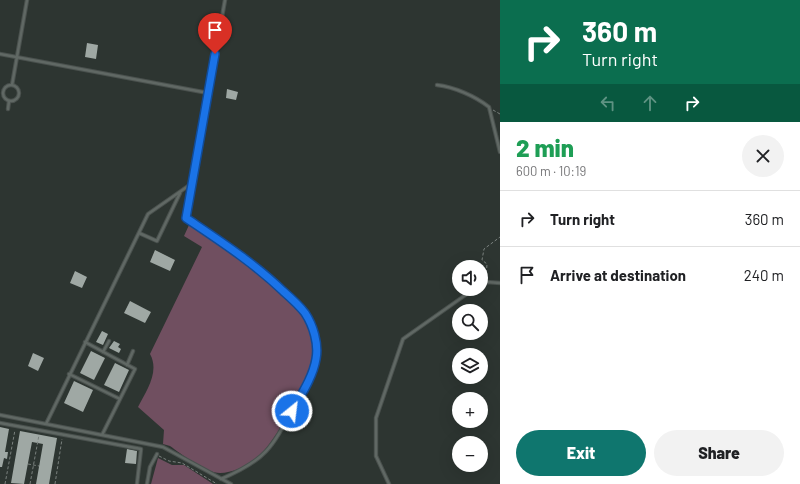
<!DOCTYPE html>
<html lang="en">
<head>
<meta charset="utf-8">
<style>
  :root { --surface:#fff; --page:#f2f2f2; --text:#202124; --muted:#757577; --line:#e0e0e0; --accent:#0f766e }
  body { margin:0; font-family:Barlow,sans-serif; background:var(--page); color:var(--text); height:100vh; display:flex; flex-direction:column; font-size:15px; white-space:nowrap }
  * { box-sizing:border-box; margin:0 }
  p { font-size:13px; color:var(--muted) }
  .icon { flex:none; width:22px; height:22px; fill:none; stroke:currentColor; stroke-width:2; stroke-linecap:round; stroke-linejoin:round }
  .map { position:relative; flex:1; overflow:hidden }
  .details { display:flex; flex-direction:column; background:var(--surface); width:300px }
  .details>* { flex:none }
  .banner { background:#0b6e4f; color:#fff; overflow:hidden }
  .buttons { position:absolute; left:452px; top:260px; display:grid; gap:8px }
  .buttons a { display:grid; place-items:center; width:36px; height:36px; border-radius:50%; background:var(--surface); box-shadow:0 4px 16px #0002; font-size:20px }
  .pin { position:absolute; display:grid; place-items:center; width:34px; height:34px; color:#fff; margin:-41px -17px; border-radius:50% 50% 50% 0; rotate:-45deg; box-shadow:0 0 4px #0007 }
  .pin .icon { rotate:45deg }
  .me { position:absolute; width:44px; margin:-22px; rotate:29deg; stroke-linejoin:round; filter:drop-shadow(0 0 3px #0008) }
  .turn { display:flex; align-items:center; gap:14px; height:84px; padding:0 16px; font-size:18px }
  .turn .icon { width:52px; height:52px; stroke-width:2.5 }
  .turn b { display:block; font-size:28px; line-height:34px }
  .lanes { display:flex; align-items:center; height:38px; padding:0 16px; background:#0003; justify-content:center; gap:20px; direction:ltr }
  .lanes .off { opacity:.35 }
  .round { display:grid; place-items:center; flex:none; width:42px; height:42px; border-radius:21px; background:var(--page) }
  .head { display:flex; align-items:center; justify-content:space-between; height:68px; padding:0 16px }
  h1 { font-size:24px; font-weight:800; line-height:30px; color:#1e9e55 }
  .primary-button { display:flex; gap:8px; margin-top:auto; padding:8px 16px }
  .primary-button a { flex:1; height:46px; border-radius:24px; background:var(--accent); color:#fff; font-size:16px; font-weight:800; line-height:46px; text-align:center }
  .primary-button a+a { background:var(--page); color:var(--text) }
  ul { padding:0; list-style:none }
  li { display:flex; align-items:center; gap:12px; height:56px; padding:0 16px; border-top:1px solid var(--line) }
  li div { flex:1 }
  li b { display:block; font-size:15px }
  li em { font-style:normal }
  main { display:flex; flex:1; min-height:0 }
  .map>svg:first-child { display:block }
  .green { fill:#704f60 }
  .building { fill:#9fa8a4 }
  .lines { fill:none; stroke-linecap:round; stroke-linejoin:round }
  .lane-casing { stroke:#4a514e; stroke-width:4.5 }
  .path { stroke:#7a817e; stroke-width:1; stroke-dasharray:3 2; stroke-linecap:butt }
  .lane { stroke:#606864; stroke-width:2.5 }
  .route-casing { stroke:#114b97; stroke-width:10 }
  .route { stroke:#1a73e8; stroke-width:7 }
</style>
</head>
<body>
<main>
<div class="map">
<svg width="500" height="484" viewBox="0 0 500 484">
  <rect width="100%" height="100%" fill="#2d3531"/>
  <path class="green" d="M189,225L196,227C223,246 250,265 275,287C287,297 299,307 306,320C311,330 314,342 313,353C311,377 280,433 263,452C254,463 235,473 220,473C206,473 181,454 170,446L163,444L164,430L138,407C146,391 160,372 150,354L202,247L184,236Z
    M158,458L172,465H184L213,484H151Z"/>
  <path class="building" d="M87,43L98,45L96,59L85,57Z
    M227,89L238,92L236,100L226,98Z
    M155,250L175,260L170,271L150,262Z
    M75,271L87,277L82,288L70,283Z
    M130,301L151,312L145,323L124,313Z
    M102,331L108,334L103,345L96,342Z
    M114,341L120,344L118,347L121,349L119,353L109,348Z
    M91,351L105,358L94,380L80,373Z
    M33,353L44,358L38,371L28,366Z
    M115,363L129,370L119,392L104,385Z
    M74,381L93,390L83,412L64,403Z
    M0,427L9,429L5,452H8L7,459L4,458L2,467H0Z
    M20,431L57,438L49,484H36L43,444L32,442L24,484L11,483Z
    M127,449L137,451L136,464L125,463Z"/>
  <g class="lines">
    <g class="lane-casing">
      <path id="lane" d="M0,54L208,93
        M12,85L27,0
        M437,85C454,87 475,96 489,107L500,152
        M3 93a8 8 0 1 1 16 0a8 8 0 1 1-16 0Z
        M8,109L9,101
        M139,233L157,241L180,193
        M481,284L487,282L500,283
        M85,342L135,369L102,435
        M103,352L109,341
        M127,365L133,351
        M69,374L120,399
        M0,415L163,447L231,484
        M0,423L141,449L137,484
        M46,424L148,214L191,184
        M221,479C266,460 272,448 294,406C302,392 312,376 316,360C328,305 225,245 186,218L225,0
        M147,484L150,467L157,454
        M389,484L376,456V418L403,339L474,289"/>
    </g>
    <path class="path" d="M493,110L500,114
      M486,278L487,264L482,260L484,249L500,237
      M159,456L169,461L182,463L217,484
      M28,464L39,466
      M5,484L15,430
      M30,484L39,435
      M55,484L62,439"/>
    <use href="#lane" class="lane"/>
  </g>
  <g class="lines">
    <g class="route-casing">
      <path id="route" d="M215,54L186,218C220,241 254,263 283,291C291,298 299,305 305,313C313,325 319,344 316,359C313,377 301,395 292,411"/>
    </g>
    <use href="#route" class="route"/>
  </g>
</svg>
<div class="buttons">
<a><svg class="icon" aria-label="sound" viewBox="0 0 24 24"><path d="M4 9h4l5-4v14l-5-4H4zM17 9q2 3 0 6"/></svg></a>
<a><svg class="icon" aria-label="search" viewBox="0 0 24 24"><circle cx="10" cy="10" r="6"/><path d="M15 15l6 6"/></svg></a>
<a><svg class="icon" aria-label="layers" viewBox="0 0 24 24"><path d="M12 4l9 5-9 5-9-5zM3 14l9 5 9-5"/></svg></a>
<a>+</a>
<a>−</a>
</div>
<div class="pin" style="left:215px;top:54px;background:#d93025"><svg class="icon" aria-label="arrive" viewBox="0 0 24 24"><path d="M6 21V4h12l-3 4 3 4H6"/></svg></div>
<svg class="me" style="left:292px;top:411px" viewBox="-20 -20 40 40"><circle r="17" fill="#1a73e8" stroke="#fff" stroke-width="3"/><path d="M0-11L8 9 0 5-8 9z" fill="#fff"/></svg>
</div>
<section class="details">
<div class="banner">
<div class="turn"><svg class="icon" aria-label="right" viewBox="0 0 24 24"><path d="M7 20v-9h11M14 6l5 5-5 5"/></svg><div><b>360 m</b>Turn right</div></div>
<div class="lanes"><svg class="icon off" aria-label="left" viewBox="0 0 24 24"><path d="M17 20v-9H6M10 6l-5 5 5 5"/></svg><svg class="icon off" aria-label="ahead" viewBox="0 0 24 24"><path d="M12 20V5M6 11l6-6 6 6"/></svg><svg class="icon" aria-label="right" viewBox="0 0 24 24"><path d="M7 20v-9h11M14 6l5 5-5 5"/></svg></div>
</div>
<div class="head"><div><h1>2 min</h1><p>600 m · 10:19</p></div><a class="round"><svg class="icon" aria-label="close" viewBox="0 0 24 24"><path d="M6 6l12 12M18 6L6 18"/></svg></a></div>
<ul>
<li><svg class="icon" aria-label="right" viewBox="0 0 24 24"><path d="M7 20v-9h11M14 6l5 5-5 5"/></svg><div><b>Turn right</b></div><em>360 m</em></li>
<li><svg class="icon" aria-label="arrive" viewBox="0 0 24 24"><path d="M6 21V4h12l-3 4 3 4H6"/></svg><div><b>Arrive at destination</b></div><em>240 m</em></li>
</ul>
<div class="primary-button"><a>Exit</a><a>Share</a></div>
</section>
</main>
</body>
</html>
